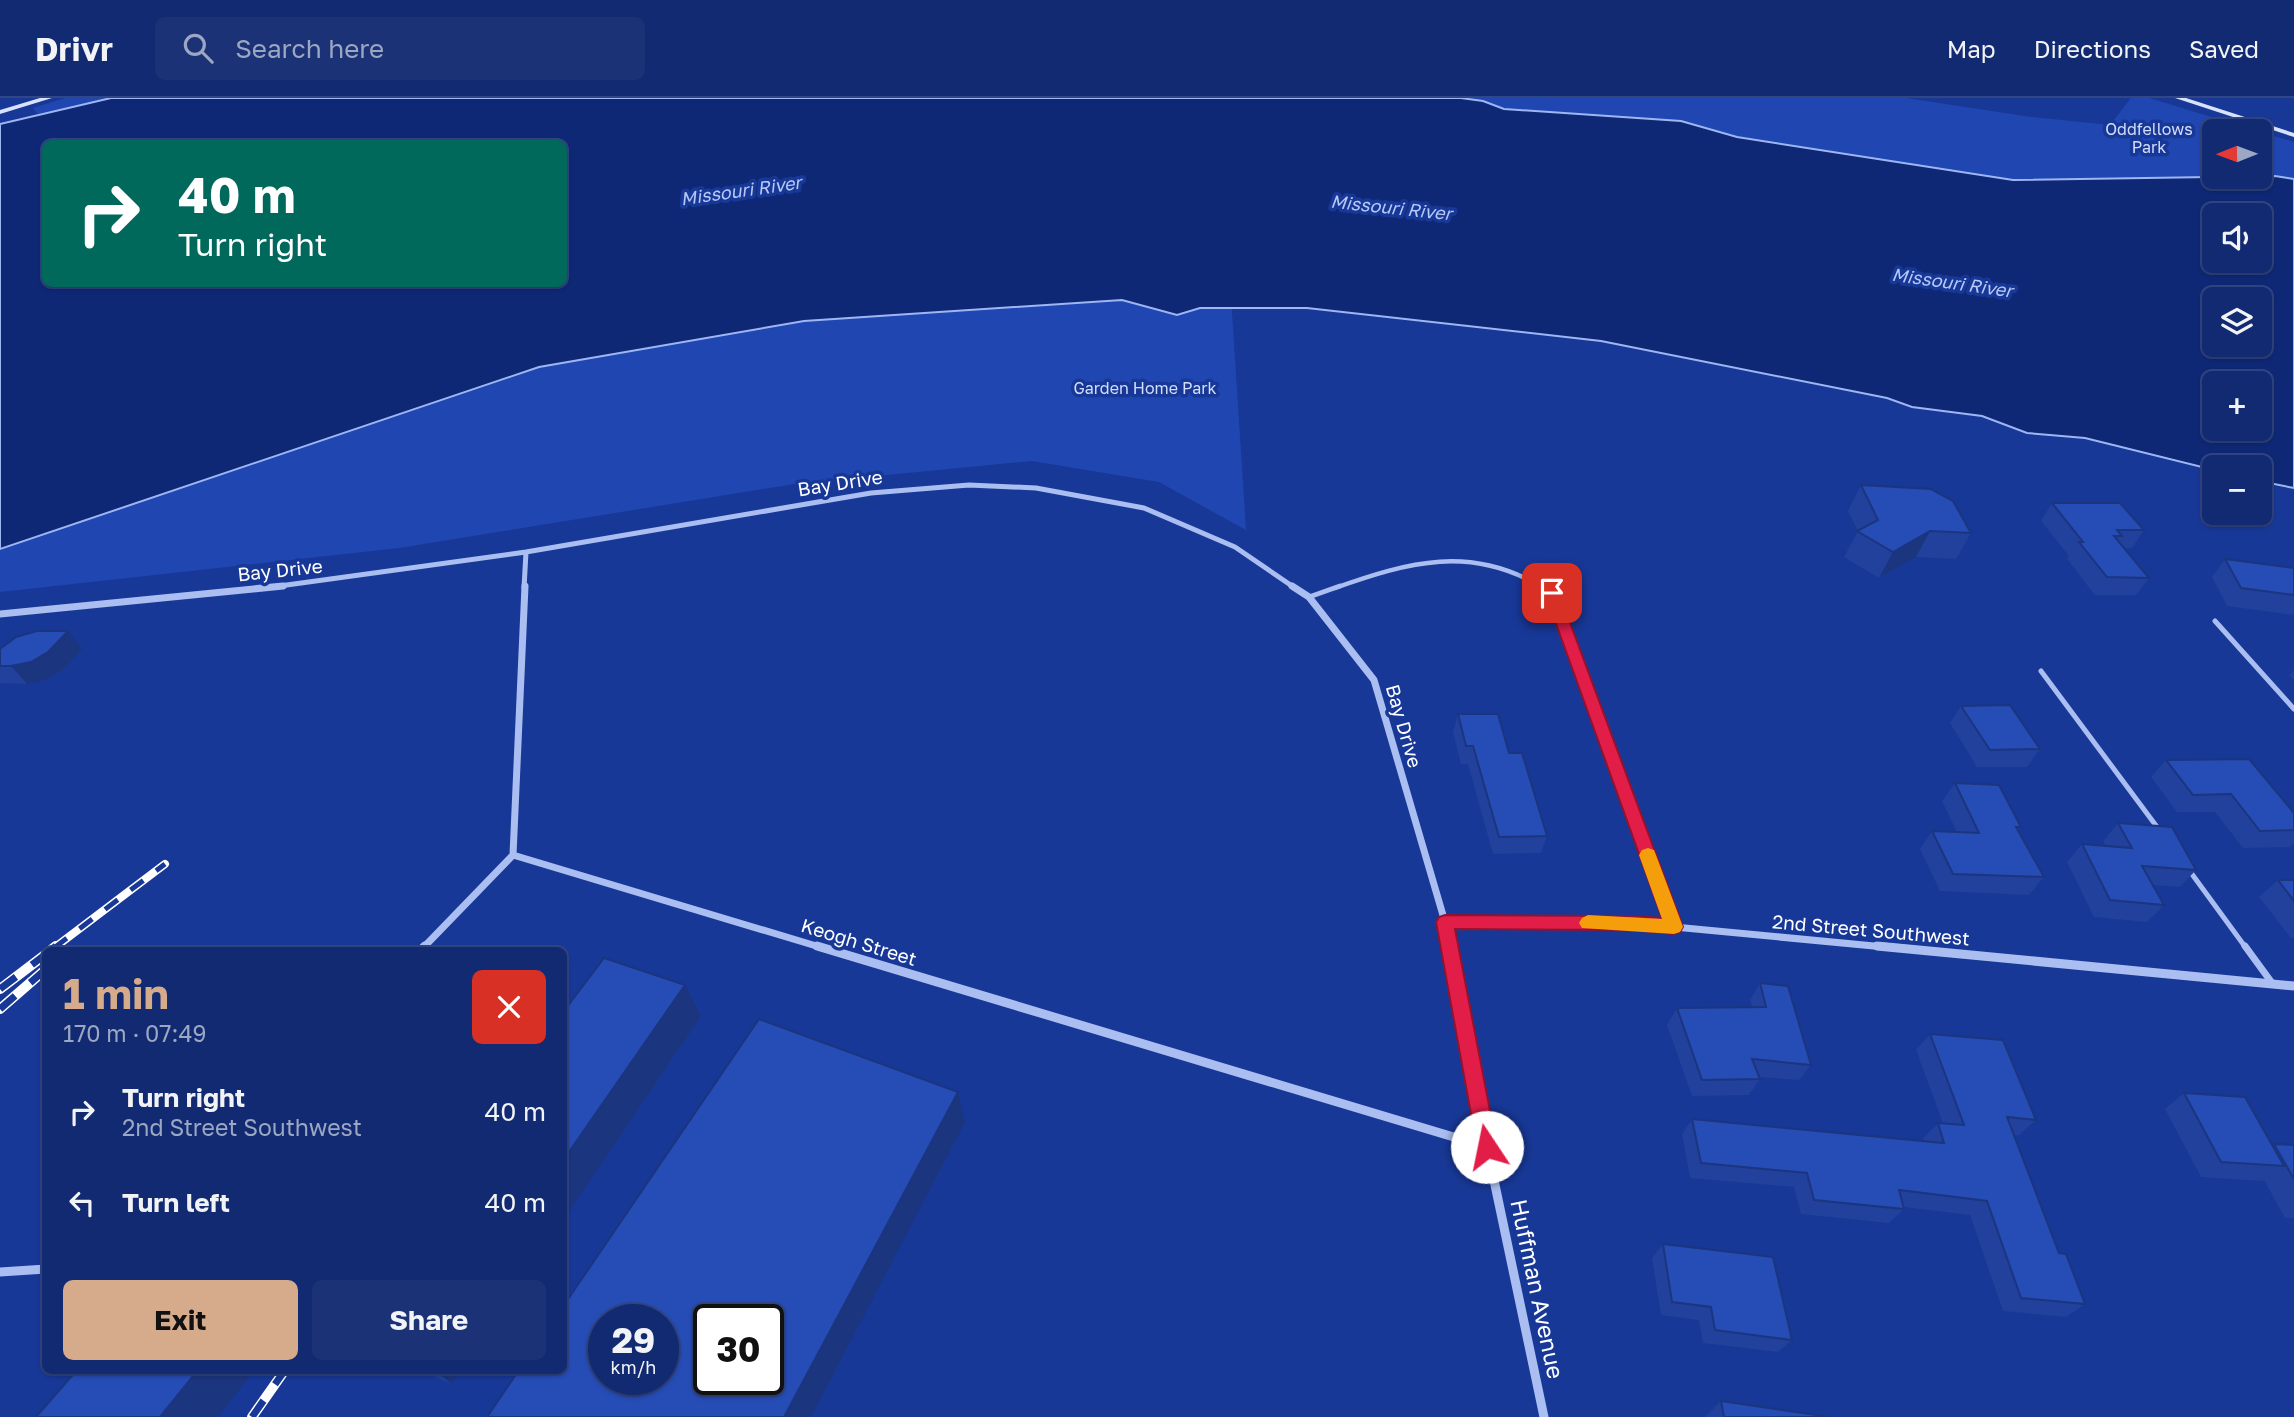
<!DOCTYPE html>
<html lang="en">
<head>
<meta charset="utf-8">
<style>
  :root { --surface:#122a71; --page:#1b3276; --text:#f1f3f6; --muted:#9ca7c3; --line:#314684; --accent:#d6ab8b }
  body { margin:0; font-family:"Golos Text",sans-serif; background:var(--page); color:var(--text); height:100vh; display:flex; flex-direction:column; font-size:26px; white-space:nowrap }
  * { box-sizing:border-box; margin:0 }
  p { font-size:23px; color:var(--muted) }
  .icon { flex:none; width:38px; height:38px; fill:none; stroke:currentColor; stroke-width:2; stroke-linecap:round; stroke-linejoin:round }
  .map { position:relative; flex:1; overflow:hidden }
  .details { position:absolute; left:42px; top:849px; width:525px; height:427px; display:flex; flex-direction:column; background:var(--surface); border-radius:10px; box-shadow:0 2px 5px #0004,0 0 0 2px var(--line) }
  .details>* { flex:none }
  .banner { position:absolute; left:42px; top:42px; width:525px; height:147px; border-radius:10px; box-shadow:0 2px 5px #0004,0 0 0 2px var(--line); background:#00695c; color:#fff; overflow:hidden }
  .needle { width:46px; rotate:269deg }
  .buttons { position:absolute; left:2202px; top:21px; display:grid; gap:14px }
  .buttons a { display:grid; place-items:center; width:70px; height:70px; border-radius:10px; background:var(--surface); box-shadow:0 2px 5px #0004,0 0 0 2px var(--line); font-size:35px }
  .speed { position:absolute; left:588px; top:1206px; display:flex; gap:14px; font-size:35px; font-weight:700; text-align:center }
  .speed>* { display:grid; place-content:center; width:91px; height:91px; border-radius:50%; background:var(--surface); box-shadow:0 2px 5px #0004,0 0 0 2px var(--line); line-height:1 }
  .speed small { font-size:18px; font-weight:400 }
  .speed .limit { border:4px solid #111; border-radius:10px; background:#fff; color:#111 }
  .pin { position:absolute; display:grid; place-items:center; width:60px; height:60px; color:#fff; margin:-30px; border-radius:14px; box-shadow:0 4px 10px #0006 }
  .me { position:absolute; width:77px; margin:-38px; rotate:349deg; stroke-linejoin:round; filter:drop-shadow(0 0 5px #0008) }
  .turn { display:flex; align-items:center; gap:24px; height:147px; padding:0 21px; font-size:32px }
  .turn .icon { width:91px; height:91px; stroke-width:2.5 }
  .turn b { display:block; font-size:49px; line-height:60px }
  .round { display:grid; place-items:center; flex:none; width:74px; height:74px; border-radius:10px; background:var(--page) }
  .headline { display:flex; align-items:center; justify-content:space-between; height:119px; padding:0 21px }
  h1 { font-size:42px; font-weight:700; line-height:52px; color:var(--accent) }
  .button { display:flex; gap:14px; margin-top:auto; padding:14px 21px }
  .button a { flex:1; height:80px; border-radius:10px; background:var(--accent); color:#111; font-size:28px; font-weight:700; line-height:80px; text-align:center }
  .button a+a { background:var(--page); color:var(--text) }
  ul { padding:0; list-style:none }
  li { display:flex; align-items:center; gap:21px; height:91px; padding:0 21px }
  li div { flex:1 }
  li b { display:block; font-size:26px }
  li em { font-style:normal }
  header { display:flex; align-items:center; gap:42px; box-sizing:border-box; height:98px; padding:0 35px; background:var(--surface); border-bottom:2px solid var(--line) }
  header strong { font-size:33px }
  nav { display:flex; gap:38px; margin-inline-start:auto; font-size:24px }
  .search { width:490px; height:63px; background:var(--page); display:flex; align-items:center; gap:18px; box-sizing:border-box; padding:0 24px; border-radius:10px; color:var(--muted); font-size:26px }
  .map>svg:first-child { display:block }
  .green { fill:#2047b1 }
  .water { fill:#0f2875; stroke:#9eb6f3; stroke-width:2; fill-rule:evenodd }
  .lines { fill:none; stroke-linecap:round; stroke-linejoin:round }
  .lane-far2 { stroke:#abbef1; stroke-width:4.5 }
  .lane-far1 { stroke:#abbef1; stroke-width:5 }
  .lane { stroke:#abbef1; stroke-width:7 }
  .street-far2 { stroke:#abbef1; stroke-width:5 }
  .street-far1 { stroke:#abbef1; stroke-width:7 }
  .street { stroke:#abbef1; stroke-width:9 }
  .secondary { fill:#d9e2fc; fill-rule:evenodd }
  .rail-far1-casing { stroke:#fff; stroke-width:8 }
  .rail-casing { stroke:#fff; stroke-width:10 }
  .rail-far1 { stroke:#183897; stroke-width:5; stroke-dasharray:16; stroke-linecap:butt }
  .rail { stroke:#183897; stroke-width:7; stroke-dasharray:20; stroke-linecap:butt }
  .wall { fill:#21419d }
  .shaded-wall { fill:#1b357f }
  .building { fill:#264cb6; stroke:#1b357f; stroke-width:2; fill-rule:evenodd }
  .route { fill:#e11d48; stroke:#92132f; stroke-width:2 }
  .slow { fill:#f59e0b }
  .labels { text-anchor:middle; stroke-width:7; stroke-linejoin:round; paint-order:stroke }
  .far-park-label { font-size:16px; fill:#d2defc; stroke:#183897 }
  .far-water-label { font-size:18px; font-style:italic; fill:#b7c9f8; stroke:#183897 }
  .street-label { font-size:19px; fill:#fff; stroke:#183897 }
  .near-street-label { font-size:23px; fill:#fff; stroke:#183897 }
</style>
</head>
<body>
<header>
<strong>Drivr</strong>
<div class="search"><svg class="icon" aria-label="search" viewBox="0 0 24 24"><circle cx="10" cy="10" r="6"/><path d="M15 15l6 6"/></svg>Search here</div>
<nav><a>Map</a><a>Directions</a><a>Saved</a></nav>
</header>
<div class="map">
<svg width="2294" height="1319" viewBox="0 0 2294 1319">
  <rect width="100%" height="100%" fill="#183897"/>
  <path class="green" d="M65,0H111L38,16L33,10Z
    M1461,0H1906L2031,19L2110,27L2131,0H2149L2294,44V81L2259,78V33H2214V79H2226L2013,82L1737,39L1681,23L1504,11L1483,3Z
    M1029,195L1231,200L1246,432L1159,384L1032,363L794,386L399,450L0,494V436L438,289L681,230Z"/>
  <path class="water" d="M111,0H1461L1483,3L1504,11L1681,23L1737,39L2013,82L2275,78L2294,81V390L2259,383V369H2214V372L2085,340L2027,335L1982,318L1912,309L1887,300L1601,243L1307,210H1200L1177,217L1122,202L804,223L539,269L0,451V26ZM46,46H564V186H46ZM2259,117V163H2214V117ZM2259,201V247H2214V201ZM2214,285H2259V331H2214Z"/>
  <g class="lines">
    <path class="lane-far2" d="M1335,490C1408,464 1472,446 1543,490"/>
    <path class="lane-far1" d="M1540,488L1552,495L1674,829
      M1309,499L1340,488
      M2215,523L2294,611
      M2041,573L2160,733
      M2189,772L2246,850"/>
    <path class="lane" d="M2245,848L2272,885"/>
    <path class="street-far2" d="M265,490L526,454L871,395L969,387L1036,390L1144,410L1235,449L1295,490
      M524,490L526,454"/>
    <path class="street-far1" d="M525,488L513,757L823,850
      M1292,488L1309,499L1374,582L1445,824L1450,850
      M0,516L283,488
      M1445,824L1632,825L1895,850
      M423,850L513,757"/>
    <path class="street" d="M817,848L1487,1049
      M1450,848L1487,1049L1544,1319
      M1877,848L2294,888
      M421,852L425,848
      M0,1174L46,1171"/>
    <path class="secondary" d="M40,0H52L0,16V12Z
      M2175,0H2186L2294,35V39Z"/>
    <g class="rail-far1-casing">
      <path id="rail-far1" d="M54,850L165,766"/>
    </g>
    <g class="rail-casing">
      <path id="rail" d="M51,852L56,848
        M0,891L46,856
        M0,911L46,871
        M252,1319L285,1272"/>
    </g>
    <use href="#rail-far1" class="rail-far1"/>
    <use href="#rail" class="rail"/>
  </g>
  <path class="wall" d="M1861,387L1971,435L1956,461L1916,459L1879,480L1844,459L1858,433L1848,413Z
    M2052,405L2144,432L2132,450H2124L2149,480L2136,497H2095L2067,461L2069,458L2041,423Z
    M2225,461L2294,470V517L2227,508L2212,479Z
    M0,551H82L63,572L46,582L27,586L0,585Z
    M2294,572V582L2289,577Z
    M1961,608L2040,651L2027,669H1977L1950,625Z
    M1458,616L1509,655L1547,738L1541,755L1493,756L1468,666H1461L1453,634Z
    M2166,662L2294,715V745L2290,749L2243,750L2215,714H2177L2151,679Z
    M1955,685L2021,729L2018,732L2044,779L2029,797L1940,793L1920,751L1932,733L1957,734L1942,703Z
    M2118,725L2196,772L2180,789L2153,787L2164,807L2147,824L2094,819L2067,764L2082,746L2106,748L2103,743Z
    M2278,782H2294V840H2291L2259,799Z
    M1760,885L1811,967L1799,982L1759,979L1760,981L1749,997L1692,998L1667,927L1677,910L1752,909L1750,902Z
    M1930,936L2036,1022L2019,1037H2014L2059,1155L2085,1206L2066,1219L2003,1213L1970,1117L1904,1109V1111L1889,1125L1801,1116L1794,1089L1690,1080L1682,1036L1692,1021L1924,1043L1923,1040L1938,1025H1943L1916,952Z
    M2184,995L2272,1047L2274,1046L2294,1047V1120H2285L2264,1082L2262,1083L2201,1079L2165,1011Z
    M1663,1146L1792,1242L1778,1254L1703,1245L1699,1222L1661,1217L1652,1160Z
    M419,1272H461L452,1286Z
    M1721,1303L1830,1319H1705Z"/>
  <path class="shaded-wall" d="M1930,433L1916,459L1879,480L1893,454Z
    M68,533L82,551L63,572L46,582L27,586L11,568Z
    M685,887L701,918L564,1121V1061Z
    M958,994L965,1024L811,1319H784Z
    M198,1272H255L218,1319H160Z
    M434,1272H461L452,1286Z"/>
  <path class="building" d="M1861,387L1931,391L1953,403L1971,435L1930,433L1893,454L1857,433L1878,422Z
    M2052,405H2120L2144,432H2117L2122,438H2114L2149,480L2107,479L2079,444H2083Z
    M2225,461L2294,470V497L2241,490Z
    M37,533H68L48,554L31,564L11,568H0V551L16,539Z
    M2010,607L2040,651L1990,652L1961,608Z
    M1458,616H1498L1509,655H1522L1547,738L1499,739L1473,648H1466Z
    M2249,661L2294,715V732L2260,733L2231,696L2193,697L2166,662Z
    M1955,685L1999,687L2021,729H2016L2044,779L1953,776L1932,733L1979,735Z
    M2118,725L2172,729L2196,772L2142,768L2164,807L2110,802L2082,746L2132,750Z
    M2278,782H2294V803Z
    M604,860L685,887L564,1061V913Z
    M1760,885L1788,888L1811,967L1752,961L1760,981L1702,982L1677,910L1766,909Z
    M759,921L958,994L784,1319H487L519,1272H564V1207ZM604,1222H663V1281H604ZM709,1222H768V1281H709Z
    M1930,936L2003,942L2036,1022L2007,1019L2059,1155L2066,1156L2085,1206L2021,1200L1987,1103L1899,1092L1904,1111L1814,1102L1807,1075L1701,1065L1692,1021L1944,1045L1938,1025L1964,1027Z
    M2184,995L2245,999L2284,1068L2221,1064Z
    M2274,1046L2294,1047V1081Z
    M1663,1146L1773,1159L1792,1242L1715,1232L1711,1209L1672,1204Z
    M77,1272H198L160,1319H36Z
    M1721,1303L1830,1319H1724Z"/>
  <path class="route" d="M1552,490L1559,495L1683,829L1680,834L1674,836L1632,832L1455,831L1497,1049L1494,1056L1487,1059L1480,1056L1477,1049L1436,824L1439,819L1445,817L1632,818L1662,820L1545,495Z"/>
  <path class="slow" d="M1648,750L1654,752L1656,757L1683,829L1680,834L1674,836L1582,830L1579,825L1582,820L1588,817L1662,821L1639,757L1642,752Z"/>
  <g class="labels">
    <g class="far-park-label">
      <text x="2149" y="37">Oddfellows<tspan x="2149" dy="18">Park</tspan></text>
      <text x="1145" y="296">Garden Home Park</text>
    </g>
    <g class="far-water-label">
      <text transform="translate(741 93) rotate(-8)" y="6">Missouri River</text>
      <text transform="translate(1391 110) rotate(6)" y="6">Missouri River</text>
      <text transform="translate(1952 185) rotate(8)" y="6">Missouri River</text>
    </g>
    <g class="street-label">
      <text transform="translate(840 385) rotate(-9)" y="7">Bay Drive</text>
      <text transform="translate(280 472) rotate(-6)" y="7">Bay Drive</text>
      <text transform="translate(1404 628) rotate(74)" y="7">Bay Drive</text>
      <text transform="translate(1871 832) rotate(5)" y="7">2nd Street Southwest</text>
      <text transform="translate(859 844) rotate(17)" y="7">Keogh Street</text>
    </g>
    <g class="near-street-label">
      <text transform="translate(1537 1191) rotate(78)" y="8">Huffman Avenue</text>
    </g>
  </g>
</svg>
<div class="buttons">
<a><svg class="needle" viewBox="-14 -14 28 28"><path d="M0-13l5 13h-10z" fill="#e53935"/><path d="M0 13l5-13h-10z" fill="#9ca7c3"/></svg></a>
<a><svg class="icon" aria-label="sound" viewBox="0 0 24 24"><path d="M4 9h4l5-4v14l-5-4H4zM17 9q2 3 0 6"/></svg></a>
<a><svg class="icon" aria-label="layers" viewBox="0 0 24 24"><path d="M12 4l9 5-9 5-9-5zM3 14l9 5 9-5"/></svg></a>
<a>+</a>
<a>−</a>
</div>
<div class="speed"><div>29<small>km/h</small></div><div class="limit">30</div></div>
<div class="pin" style="left:1552px;top:495px;background:#d93025"><svg class="icon" aria-label="arrive" viewBox="0 0 24 24"><path d="M6 21V4h12l-3 4 3 4H6"/></svg></div>
<svg class="me" style="left:1487px;top:1049px" viewBox="-20 -20 40 40"><circle r="19" fill="#fff"/><path d="M0-13L10 11 0 6-10 11z" fill="#e11d48"/></svg>
<div class="banner">
<div class="turn"><svg class="icon" aria-label="right" viewBox="0 0 24 24"><path d="M7 20v-9h11M14 6l5 5-5 5"/></svg><div><b>40 m</b>Turn right</div></div>
</div>
<section class="details">
<div class="headline"><div><h1>1 min</h1><p>170 m · 07:49</p></div><a class="round" style="background:#d93025;color:#fff"><svg class="icon" aria-label="close" viewBox="0 0 24 24"><path d="M6 6l12 12M18 6L6 18"/></svg></a></div>
<ul>
<li><svg class="icon" aria-label="right" viewBox="0 0 24 24"><path d="M7 20v-9h11M14 6l5 5-5 5"/></svg><div><b>Turn right</b><p>2nd Street Southwest</p></div><em>40 m</em></li>
<li><svg class="icon" aria-label="left" viewBox="0 0 24 24"><path d="M17 20v-9H6M10 6l-5 5 5 5"/></svg><div><b>Turn left</b></div><em>40 m</em></li>
</ul>
<div class="button"><a>Exit</a><a>Share</a></div>
</section>
</div>
</body>
</html>
